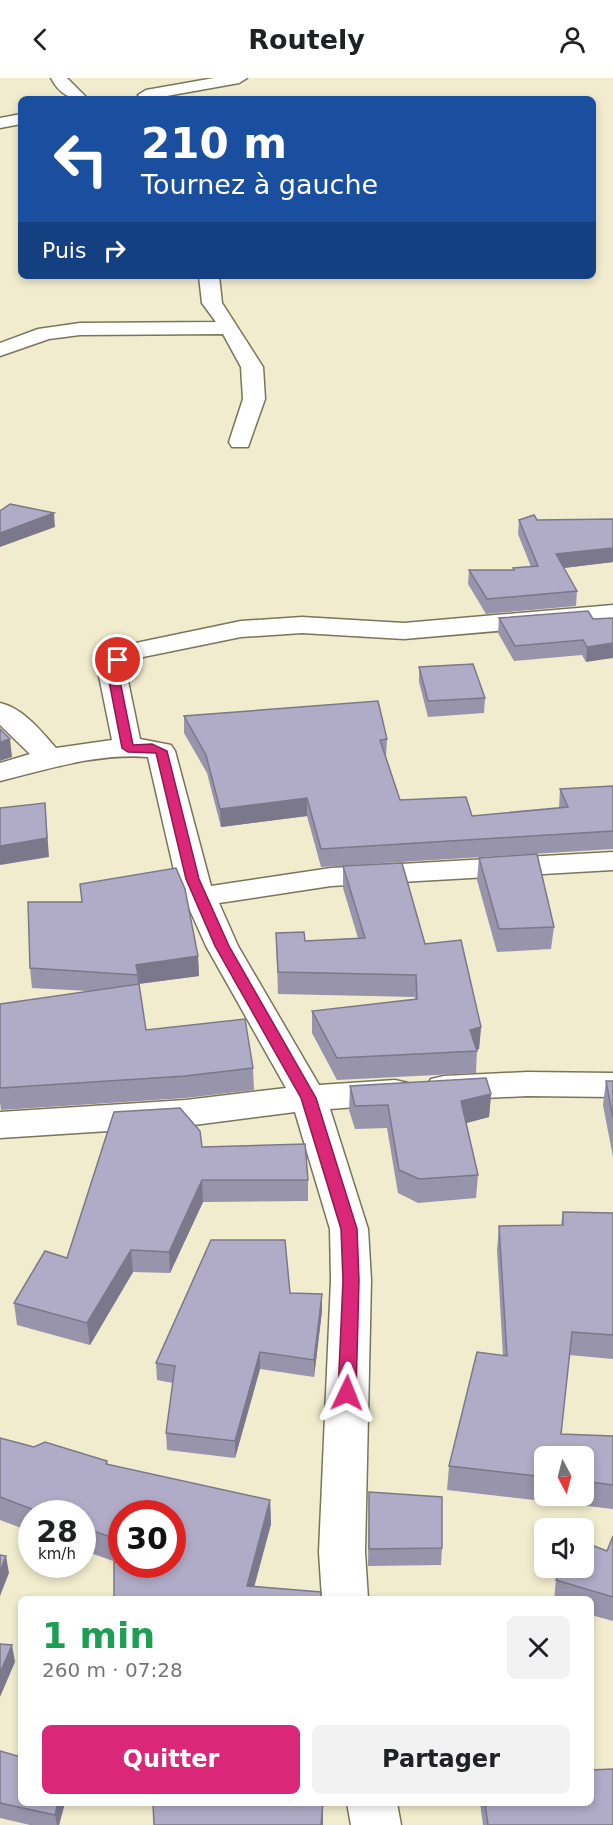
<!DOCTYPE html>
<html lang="fr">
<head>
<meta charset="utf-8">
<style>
  :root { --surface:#fff; --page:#f2f2f2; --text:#202124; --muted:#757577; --accent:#db2777 }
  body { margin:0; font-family:"DejaVu Sans",sans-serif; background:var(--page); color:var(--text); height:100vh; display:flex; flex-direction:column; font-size:22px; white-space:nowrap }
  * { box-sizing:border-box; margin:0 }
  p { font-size:20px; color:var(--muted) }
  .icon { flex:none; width:33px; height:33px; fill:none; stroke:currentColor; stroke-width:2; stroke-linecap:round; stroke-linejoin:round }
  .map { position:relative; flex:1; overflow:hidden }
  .drawer { position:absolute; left:18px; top:1518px; width:576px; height:210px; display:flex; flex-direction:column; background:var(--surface); border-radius:9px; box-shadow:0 3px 9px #0003 }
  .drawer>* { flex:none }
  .hud { position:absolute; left:18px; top:18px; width:578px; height:183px; border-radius:9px; box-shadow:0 3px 9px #0003; background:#1a4fa0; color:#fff; overflow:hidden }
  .needle { width:39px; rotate:173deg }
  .controls { position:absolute; left:534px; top:1368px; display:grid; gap:12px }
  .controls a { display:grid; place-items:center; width:60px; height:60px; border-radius:9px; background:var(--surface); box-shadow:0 3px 9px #0003; font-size:30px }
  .speed { position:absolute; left:18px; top:1422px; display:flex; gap:12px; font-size:30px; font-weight:700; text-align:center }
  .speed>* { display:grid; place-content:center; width:78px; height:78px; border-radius:50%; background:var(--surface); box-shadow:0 3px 9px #0003; line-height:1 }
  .speed small { font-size:15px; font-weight:400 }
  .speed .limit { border:9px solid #d22; background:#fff; color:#111 }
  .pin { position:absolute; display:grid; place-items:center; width:51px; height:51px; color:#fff; margin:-26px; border:3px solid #fff; border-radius:50%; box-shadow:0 2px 6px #0007 }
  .me { position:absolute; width:66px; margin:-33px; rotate:2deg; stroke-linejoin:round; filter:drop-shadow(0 0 4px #0008) }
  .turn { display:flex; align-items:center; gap:21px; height:126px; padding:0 24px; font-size:27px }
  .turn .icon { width:78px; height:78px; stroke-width:2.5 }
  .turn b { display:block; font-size:42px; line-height:51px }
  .then { display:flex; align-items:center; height:57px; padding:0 24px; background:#0003; gap:12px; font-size:22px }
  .round { display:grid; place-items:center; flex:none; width:63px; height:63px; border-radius:9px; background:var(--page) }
  .overview { display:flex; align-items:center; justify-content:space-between; height:102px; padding:0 24px }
  h1 { font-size:36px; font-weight:800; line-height:45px; color:#1e9e55 }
  .button { display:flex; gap:12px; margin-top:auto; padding:12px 24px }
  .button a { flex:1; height:69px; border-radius:9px; background:var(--accent); color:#fff; font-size:24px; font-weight:800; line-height:69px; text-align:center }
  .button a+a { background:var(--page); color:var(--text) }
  header { display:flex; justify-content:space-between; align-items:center; height:78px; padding:0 24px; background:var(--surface); font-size:27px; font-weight:800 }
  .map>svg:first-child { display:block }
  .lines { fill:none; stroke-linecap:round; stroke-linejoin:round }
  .minor-casing { stroke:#79755a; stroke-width:3 }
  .minor { fill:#fff; fill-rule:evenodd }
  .wall { fill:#9794ab; fill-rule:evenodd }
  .shaded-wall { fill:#7b788b }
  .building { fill:#b0acc7; stroke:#7b788b; stroke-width:1.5 }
  .route { fill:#db2777; stroke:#8e194d; stroke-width:1.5 }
</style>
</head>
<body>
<header><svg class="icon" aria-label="back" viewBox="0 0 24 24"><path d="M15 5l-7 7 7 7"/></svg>Routely<svg class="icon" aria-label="person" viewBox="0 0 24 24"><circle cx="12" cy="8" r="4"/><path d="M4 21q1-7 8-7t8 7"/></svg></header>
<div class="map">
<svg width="613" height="1747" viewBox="0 0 613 1747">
  <rect width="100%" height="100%" fill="#f1ecce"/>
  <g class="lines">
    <g class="minor-casing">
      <path id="minor" d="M51,0H67L88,21C70,21 60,17 51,0Z
        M214,0H247L239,5L150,21L141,20L138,17L146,12Z
        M21,36V46L0,50V40Z
        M199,198H219L222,225L263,289L265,321L248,369H232L229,364L243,321L241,289L223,256L80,257L49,261L0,278V265L38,251L80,245L216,244L202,225Z
        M613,527V543L404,561L302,555L241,559L143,579L130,586L127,598L140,661L171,667L175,673L211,808L331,790L613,774V792L331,808L219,825L238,868L319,1007L395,1002L408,1005L413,1014L408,1023L395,1026L330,1031L368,1151L371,1202L365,1474L368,1521H322L319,1474L331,1202L330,1151L295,1034L186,1048L0,1060V1034L186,1022L286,1010L206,868L176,801L148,679C97,675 49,691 0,703V685L30,676L0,647V625C23,630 41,653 56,670L112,662L99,598L108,576L126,567L241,543L302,539L404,545Z
        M527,994L613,995V1019L527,1018L444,1022L431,1019L426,1010L431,1001L444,998Z
        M347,1725H397L401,1747H351Z"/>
    </g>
    <use href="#minor" class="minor"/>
  </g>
  <path class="wall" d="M519,442H537L613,484L564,490L577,513L576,528L486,536L468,506L469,492H513V490L531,489L518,456Z
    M499,540L593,541L586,584L582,577L514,583L498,555Z
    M419,589L485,620L484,635L428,639L419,604Z
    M184,638L387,661L386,679L400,722L472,738L559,730L560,711L613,708V771L321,789L307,738L221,749L207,695L184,655Z
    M479,780L554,849L551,871L497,874L477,802Z
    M343,788L425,866L481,949L479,971L477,972L476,995L337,1002L312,955V933L415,922V919L278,916L276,855L305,863L358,860L343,810Z
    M198,878L199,898L138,906L146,952L253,990L254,1012L186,1020L1,1032L0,1024V926L89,913L32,910L30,890Z
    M606,1003H613V1079L603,1027Z
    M350,1008L491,1016L489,1039L466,1045L478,1097L476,1120L418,1125L398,1115L387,1050L355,1051L349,1032Z
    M202,1069L308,1102V1123L203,1124L170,1195L133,1194L90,1267L17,1247L14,1225L67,1180Z
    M563,1134L613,1135V1281L569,1277L561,1356L613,1363V1431L447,1412L449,1388L503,1278L497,1172L499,1148L561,1147ZM544,1378H584V1418H544Z
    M290,1215L322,1233L314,1299L260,1291L235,1380L167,1372L166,1355L173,1305L157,1302L156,1285Z
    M0,1360L34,1369L45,1364L107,1383L108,1387L270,1422L271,1446L254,1508L321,1514V1521H114V1484H116L82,1472V1436H32V1454L0,1442ZM122,1436H172V1486H122Z
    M369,1414L442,1470L441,1487L368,1488Z
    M613,1458V1543L591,1537V1521H554L556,1502L607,1473Z
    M0,1673L21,1725H65L59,1747H30L0,1740Z
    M480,1725H591L613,1747H483Z"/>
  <path class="shaded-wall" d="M54,435L55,449L0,469V455Z
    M613,470V484L555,491L556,476Z
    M613,565V580L586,584L587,569Z
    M10,661L12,679L0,683V664Z
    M307,720V738L221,749L220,731Z
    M45,725L49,779L0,787V768Z
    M198,878L199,898L138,906L136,887Z
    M481,949L479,971L473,973L470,952Z
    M491,1016L489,1039L459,1047L461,1023Z
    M202,1102L203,1124L170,1195L169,1174Z
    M131,1172L133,1194L90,1267L87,1245Z
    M322,1216V1233L314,1299V1282Z
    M260,1274V1291L235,1380V1363Z
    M270,1422L271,1446L251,1521L247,1508Z
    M6,1478L9,1495L0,1518V1494Z
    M12,1567L15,1584L0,1619V1595Z
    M58,1725H65L59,1747H57L55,1737Z
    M323,1725V1747H321Z"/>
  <path class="building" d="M10,426L54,435L0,455V433Z
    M534,437L537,442L613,441V470L556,476L577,513L487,521L469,492H514L513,490L538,488L519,442Z
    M588,533L593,541L613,540V565L587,569L583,562L515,568L499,540Z
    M473,586L485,620L428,623L419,589Z
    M378,623L387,661L380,662L400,722L466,719L472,738L568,729L560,711L613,708V753L321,771L307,720L220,731L206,677L184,638Z
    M0,651L10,661L0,664Z
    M45,725L47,760L0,768V730Z
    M537,776L554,849L499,851L479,780Z
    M402,785L425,866L461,862L481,949L470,952L477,973L337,980L312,933L417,921L416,897L278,894L276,855L304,854L305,863L365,860L343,788Z
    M176,790L185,811L198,878L136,887L138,897L30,890L28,824H82L80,806Z
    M139,906L146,952L245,941L253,990L185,998L0,1010V926Z
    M486,1000L491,1016L461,1023L478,1097L419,1101L399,1092L388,1027L355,1028L350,1008Z
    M606,1003H613V1040Z
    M180,1030L200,1053L202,1069L305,1066L308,1102H202L169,1174L131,1172L87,1245L14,1225L45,1173L67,1180L114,1034Z
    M563,1134L613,1135V1257L572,1254L561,1356L613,1358V1407L584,1403V1378H544V1399L449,1388L477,1274L507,1278L499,1148L563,1147Z
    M211,1162H285L290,1215L322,1216L314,1282L260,1274L235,1363L166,1355L175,1288L156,1285Z
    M0,1360L34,1369L45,1364L107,1383L106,1386L270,1422L247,1508L321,1514V1521H114V1484L122,1485V1486H135L170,1491L172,1486L173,1481L172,1436H122V1463L82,1449V1436H45L0,1419Z
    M369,1414L442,1419V1470L369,1471Z
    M613,1458V1519L556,1502L562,1490H584V1464L607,1473Z
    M0,1477L6,1478L0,1494Z
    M0,1566L12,1567L0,1595Z
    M0,1673L21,1679V1725H58L55,1737L0,1725Z
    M613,1691V1747H488L485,1725H591V1692Z
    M153,1725H323L321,1747H154Z"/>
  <path class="route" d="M114,580L123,582L119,598L133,667L152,666L167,673L199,801L229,868L316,1020L357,1151L359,1202L356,1315L353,1320H341L338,1315L343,1202L341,1151L301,1020L215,868L186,801L156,675L128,674L122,670L108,598Z"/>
</svg>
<div class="controls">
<a><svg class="needle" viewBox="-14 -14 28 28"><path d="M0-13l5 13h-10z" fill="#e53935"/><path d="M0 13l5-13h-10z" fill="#757577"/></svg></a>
<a><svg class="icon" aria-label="sound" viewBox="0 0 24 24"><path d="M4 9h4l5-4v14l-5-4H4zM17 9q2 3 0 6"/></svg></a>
</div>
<div class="speed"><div>28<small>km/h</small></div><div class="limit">30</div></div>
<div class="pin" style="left:118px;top:582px;background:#d93025"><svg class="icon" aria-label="arrive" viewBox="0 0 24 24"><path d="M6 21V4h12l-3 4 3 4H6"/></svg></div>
<svg class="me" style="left:347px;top:1315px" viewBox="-20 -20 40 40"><path d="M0-17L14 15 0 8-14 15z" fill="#db2777" stroke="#fff" stroke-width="4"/></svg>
<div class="hud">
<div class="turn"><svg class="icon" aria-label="left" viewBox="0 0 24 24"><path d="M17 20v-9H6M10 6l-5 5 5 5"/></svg><div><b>210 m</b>Tournez à gauche</div></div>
<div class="then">Puis<svg class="icon" aria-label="right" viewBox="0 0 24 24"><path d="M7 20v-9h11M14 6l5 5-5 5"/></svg></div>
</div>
<section class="drawer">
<div class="overview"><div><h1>1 min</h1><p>260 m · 07:28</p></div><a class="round"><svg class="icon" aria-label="close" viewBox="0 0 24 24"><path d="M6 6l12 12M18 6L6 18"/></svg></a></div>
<div class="button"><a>Quitter</a><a>Partager</a></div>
</section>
</div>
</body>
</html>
